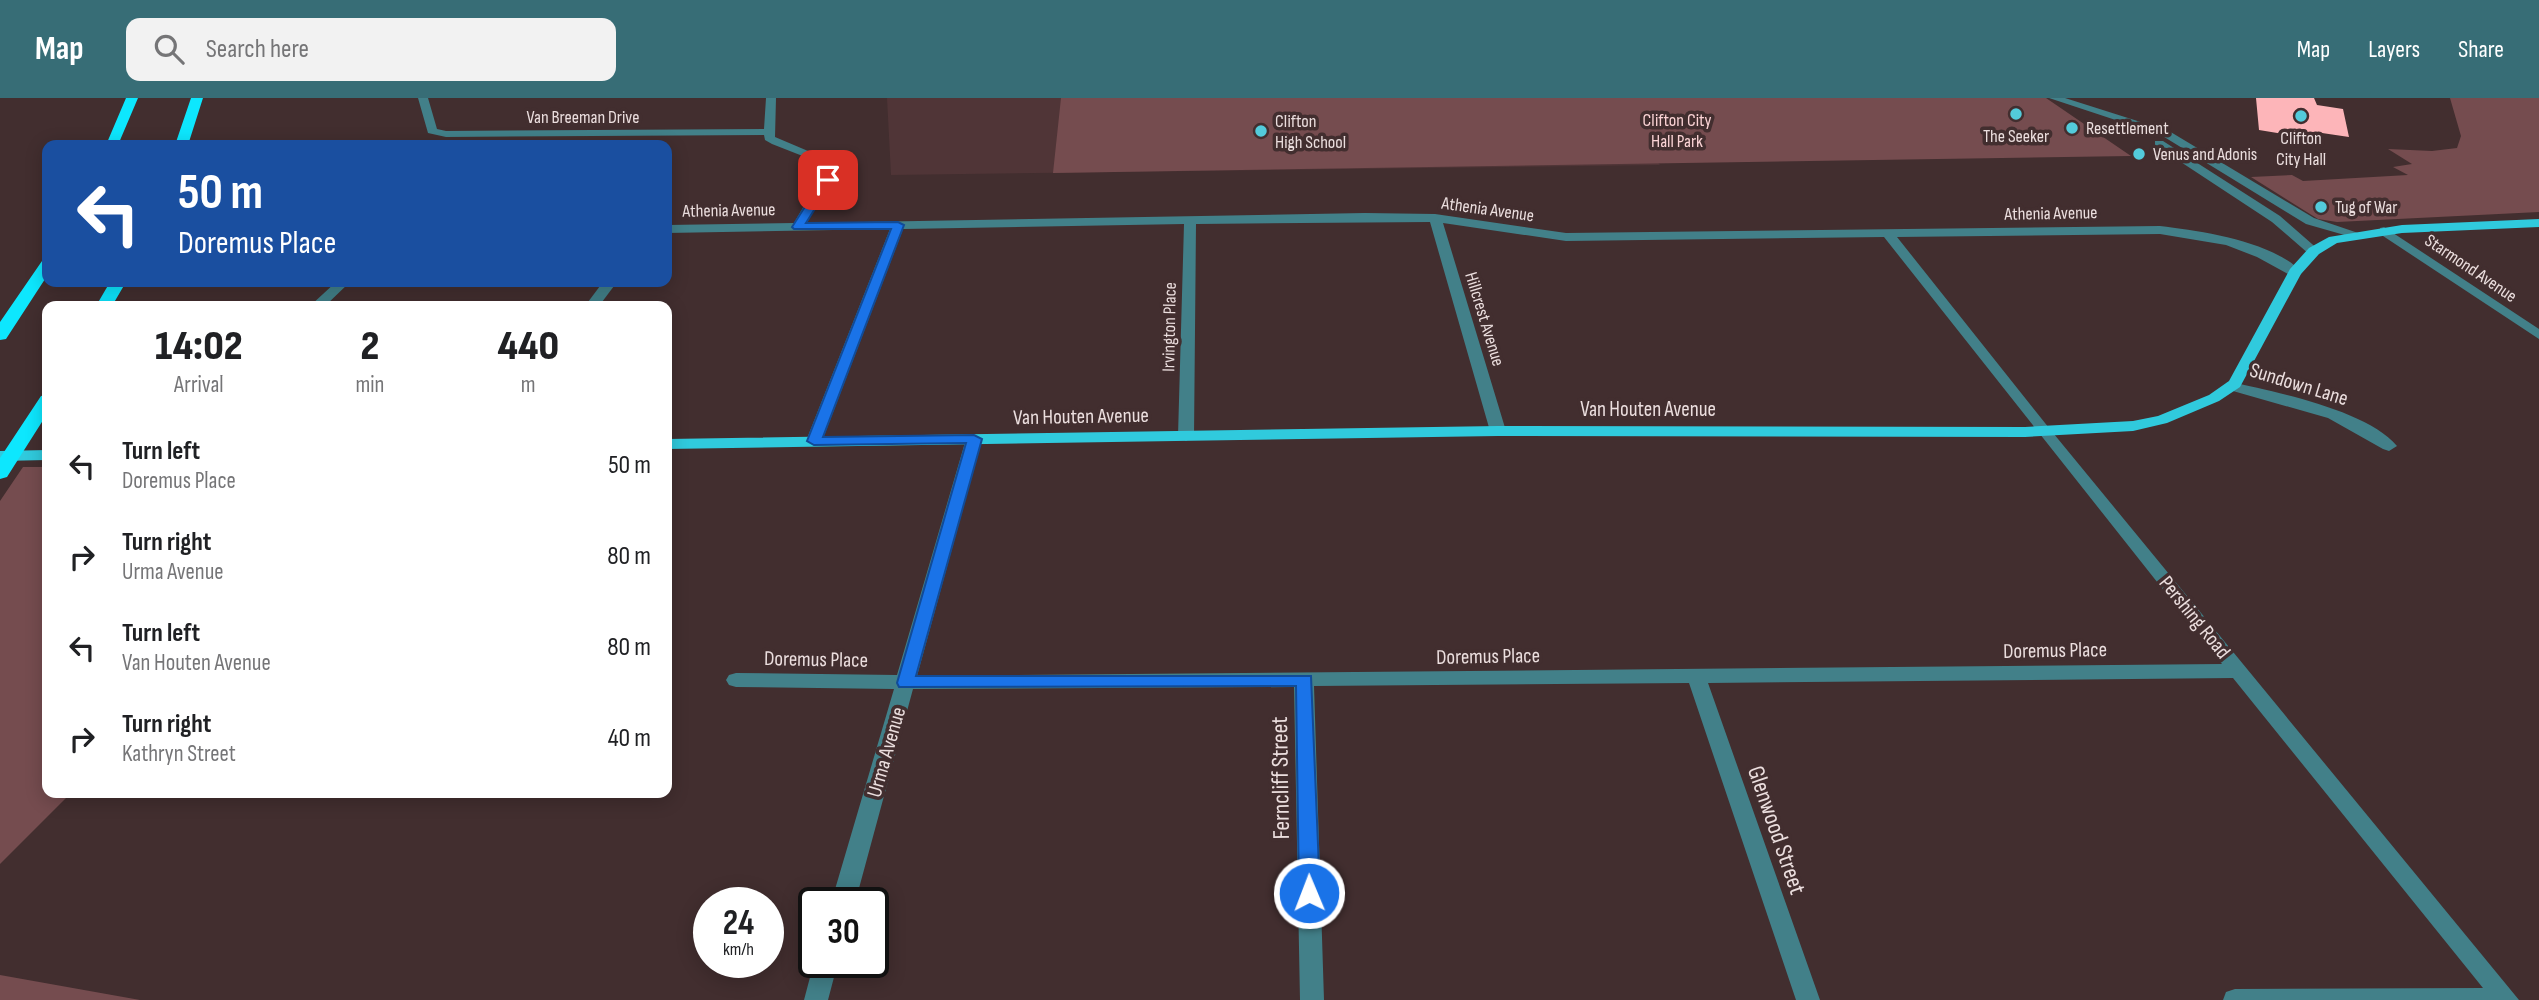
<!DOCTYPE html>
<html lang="en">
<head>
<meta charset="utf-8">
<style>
  :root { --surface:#fff; --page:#f2f2f2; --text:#202124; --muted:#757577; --accent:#376d76 }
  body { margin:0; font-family:"Sofia Sans Condensed",sans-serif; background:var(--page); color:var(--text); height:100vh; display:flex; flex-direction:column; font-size:26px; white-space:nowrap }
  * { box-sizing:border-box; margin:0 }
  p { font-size:23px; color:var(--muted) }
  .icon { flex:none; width:38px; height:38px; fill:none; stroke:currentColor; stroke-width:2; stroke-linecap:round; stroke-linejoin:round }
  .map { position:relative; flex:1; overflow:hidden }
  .side { position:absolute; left:42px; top:203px; width:630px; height:497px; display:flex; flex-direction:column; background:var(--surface); border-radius:14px; box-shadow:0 4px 18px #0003 }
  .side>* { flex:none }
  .hud { position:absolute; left:42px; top:42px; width:630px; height:147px; border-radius:14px; box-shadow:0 4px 18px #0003; background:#1a4fa0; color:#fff; overflow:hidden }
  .speed { position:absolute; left:693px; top:789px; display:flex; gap:14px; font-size:35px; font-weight:700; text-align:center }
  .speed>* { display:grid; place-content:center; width:91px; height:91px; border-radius:50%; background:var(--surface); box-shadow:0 4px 18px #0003; line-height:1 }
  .speed small { font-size:18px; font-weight:400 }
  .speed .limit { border:4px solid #111; border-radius:10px; background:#fff; color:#111 }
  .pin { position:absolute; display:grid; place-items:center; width:60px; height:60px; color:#fff; margin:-30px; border-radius:14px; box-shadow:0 4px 10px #0006 }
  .me { position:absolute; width:77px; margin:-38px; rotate:359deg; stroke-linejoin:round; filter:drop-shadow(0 0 5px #0008) }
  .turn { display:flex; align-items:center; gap:24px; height:147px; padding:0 21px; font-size:32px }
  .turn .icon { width:91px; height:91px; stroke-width:2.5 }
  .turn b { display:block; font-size:49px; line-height:60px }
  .eta { display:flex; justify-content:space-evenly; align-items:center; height:119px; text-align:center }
  .eta b { font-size:42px; font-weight:800; line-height:49px }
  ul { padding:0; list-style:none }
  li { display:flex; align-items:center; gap:21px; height:91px; padding:0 21px }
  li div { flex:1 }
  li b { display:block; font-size:26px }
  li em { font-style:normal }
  header { display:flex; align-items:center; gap:42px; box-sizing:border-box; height:98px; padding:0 35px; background:var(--accent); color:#fff }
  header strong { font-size:33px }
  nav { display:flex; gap:38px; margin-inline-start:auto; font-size:24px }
  .search { width:490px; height:63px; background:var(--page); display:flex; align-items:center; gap:18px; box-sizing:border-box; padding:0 24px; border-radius:14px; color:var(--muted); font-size:26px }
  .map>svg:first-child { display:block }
  .built { fill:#503537 }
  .green { fill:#754c4f }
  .building { fill:#fdb5b9 }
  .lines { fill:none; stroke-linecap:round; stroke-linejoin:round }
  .minor { fill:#428089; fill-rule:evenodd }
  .major { fill:#30cadd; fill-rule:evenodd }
  .highway { fill:#0de7fe; fill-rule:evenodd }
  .route { fill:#1a73e8; stroke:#114b97; stroke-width:2 }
  .poi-dot { fill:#53cbdb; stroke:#422e2f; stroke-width:2.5 }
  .labels { text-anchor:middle; stroke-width:7; stroke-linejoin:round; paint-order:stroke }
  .far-street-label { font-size:18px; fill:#ebdede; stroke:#422e2f }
  .far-park-label { font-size:18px; fill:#fad2d4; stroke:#422e2f }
  .far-poi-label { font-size:18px; fill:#ebdede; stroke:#422e2f; text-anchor:start }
  .street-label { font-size:21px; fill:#ebdede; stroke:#422e2f }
  .near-street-label { font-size:24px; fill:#ebdede; stroke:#422e2f }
</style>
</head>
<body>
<header>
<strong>Map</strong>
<div class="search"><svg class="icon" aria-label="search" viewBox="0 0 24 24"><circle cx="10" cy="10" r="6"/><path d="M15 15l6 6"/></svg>Search here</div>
<nav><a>Map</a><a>Layers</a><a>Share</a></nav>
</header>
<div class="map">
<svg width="2539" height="902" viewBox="0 0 2539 902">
  <rect width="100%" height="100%" fill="#422e2f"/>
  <path class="built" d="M887,0H1606L1660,67L891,77Z"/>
  <path class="green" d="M1061,0H2046L2131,58L1053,75Z
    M2450,0H2539V114L2337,124L2318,121L2251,79L2292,77L2303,83L2408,77L2393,69L2412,66L2388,51L2432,53L2457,50L2461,38Z
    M23,369H47V695H71L0,766V403Z
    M0,877L140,902H0Z"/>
  <path class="building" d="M2256,0H2314L2317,7L2343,11L2349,39L2322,35L2319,42L2259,32Z"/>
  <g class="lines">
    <path class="minor" d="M418,0H428L437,31L446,33L764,31L766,0H776L775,39L834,64L836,73L806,125L1365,115L1435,116L1566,135L2160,128C2202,133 2271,143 2302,174L2300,177H2290L2257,159L2226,147L2160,136L1897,139L2049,330L2519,902H2223L2226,894L2235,891L2483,890L2233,580L1708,585L1820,902H1796L1689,585L1314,588L1324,902H1300L1294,589L913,591L855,805H831L894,591L736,589L729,587L726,582L729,577L736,575L897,577L966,341L974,336L982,341L917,578L2222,566L1884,139L1566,143L1443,125L1506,333L1498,338L1490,333L1430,124L1196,126L1194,338L1186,343L1178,338L1184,126L903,131L822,343L814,348L806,343L890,131L667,135V127L794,125L824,73L823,66L772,46L765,42L764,37L446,39L428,35Z
      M2049,0H2065L2169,33L2314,120L2361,136L2355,140L2306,126L2161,37Z
      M2155,43H2163L2280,118L2320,153L2309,156L2272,124L2155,47Z
      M2384,129L2539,231V241L2380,136V130Z
      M336,184H350L325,208H310Z
      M603,184H617L599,208H585Z
      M2231,284C2276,294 2367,312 2397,348L2389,353L2383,351L2328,320L2226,291V285Z
      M814,864H838L828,902H804Z"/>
    <path class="major" d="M2539,121V129L2402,135L2337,145L2319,156L2301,176L2240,289L2219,303L2167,325L2133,333L2025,339L1498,338L667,351V341L1498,328L2025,329L2133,323L2158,318L2209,297L2229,283L2290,171L2309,150L2329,139L2402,127Z
      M47,352V362L0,363V353Z"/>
    <path class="highway" d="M126,0H138L118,47H106Z
      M191,0H203L188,47H175Z
      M47,161V178L6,241L0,242V224L42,163Z
      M110,184H126L112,208H96Z
      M47,297V316L7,379L0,381V360L41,298Z"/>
  </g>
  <path class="route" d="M828,79L833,82L806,125L898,124L904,127L823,339L974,337L982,341L916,578H1311L1320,795L1317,801L1309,804L1302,801L1299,795L1296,588L899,589L897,585L966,345L814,347L807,343L891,131H794L792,129L822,82Z"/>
  <g class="poi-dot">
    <circle cx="2016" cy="16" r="7"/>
    <circle cx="2301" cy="18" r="7"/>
    <circle cx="2072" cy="30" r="7"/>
    <circle cx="1261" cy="33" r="7"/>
    <circle cx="2139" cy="56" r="7"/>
    <circle cx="2321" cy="109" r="7"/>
  </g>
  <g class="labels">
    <g class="far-street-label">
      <text x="583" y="25">Van Breeman Drive</text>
      <text transform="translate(1488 111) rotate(8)" y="6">Athenia Avenue</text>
      <text transform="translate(729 112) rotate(-1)" y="6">Athenia Avenue</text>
      <text transform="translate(2051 115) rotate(-1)" y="6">Athenia Avenue</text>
      <text transform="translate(2471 170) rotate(34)" y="6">Starmond Avenue</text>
      <text transform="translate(1485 221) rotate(73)" y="6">Hillcrest Avenue</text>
      <text transform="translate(1169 229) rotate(-89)" y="6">Irvington Place</text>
    </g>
    <g class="far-park-label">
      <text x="1677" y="28">Clifton City<tspan x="1677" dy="21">Hall Park</tspan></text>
    </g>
    <g class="far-poi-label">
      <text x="1275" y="29">Clifton<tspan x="1275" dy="21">High School</tspan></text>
      <text x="2086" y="36">Resettlement</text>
      <text x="2016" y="44" text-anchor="middle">The Seeker</text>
      <text x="2301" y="46" text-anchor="middle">Clifton<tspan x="2301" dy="21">City Hall</tspan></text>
      <text x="2153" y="62">Venus and Adonis</text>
      <text x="2335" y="115">Tug of War</text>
    </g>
    <g class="street-label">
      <text transform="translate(2299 286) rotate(17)" y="7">Sundown Lane</text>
      <text x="1648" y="318">Van Houten Avenue</text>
      <text transform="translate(1081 318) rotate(-1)" y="7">Van Houten Avenue</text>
      <text transform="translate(2195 519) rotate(51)" y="7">Pershing Road</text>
      <text transform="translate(2055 552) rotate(-1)" y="7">Doremus Place</text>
      <text transform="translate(1488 558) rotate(-1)" y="7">Doremus Place</text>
      <text transform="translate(816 561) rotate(1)" y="7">Doremus Place</text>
      <text transform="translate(886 654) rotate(-74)" y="7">Urma Avenue</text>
    </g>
    <g class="near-street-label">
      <text transform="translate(1280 680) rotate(-91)" y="8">Ferncliff Street</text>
      <text transform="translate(1777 732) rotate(71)" y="8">Glenwood Street</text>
    </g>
  </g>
</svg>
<div class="speed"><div>24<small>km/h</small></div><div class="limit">30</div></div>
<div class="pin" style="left:828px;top:82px;background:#d93025"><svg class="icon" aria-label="arrive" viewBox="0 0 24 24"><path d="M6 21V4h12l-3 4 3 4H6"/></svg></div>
<svg class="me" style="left:1309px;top:795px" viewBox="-20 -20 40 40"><circle r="17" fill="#1a73e8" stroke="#fff" stroke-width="3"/><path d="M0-11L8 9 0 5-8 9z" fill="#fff"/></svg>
<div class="hud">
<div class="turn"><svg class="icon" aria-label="left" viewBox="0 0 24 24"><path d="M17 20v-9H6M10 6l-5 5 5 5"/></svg><div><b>50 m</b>Doremus Place</div></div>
</div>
<section class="side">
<div class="eta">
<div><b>14:02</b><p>Arrival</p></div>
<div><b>2</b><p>min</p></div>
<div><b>440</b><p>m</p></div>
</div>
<ul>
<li><svg class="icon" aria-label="left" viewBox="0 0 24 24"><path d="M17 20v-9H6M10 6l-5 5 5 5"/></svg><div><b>Turn left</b><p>Doremus Place</p></div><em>50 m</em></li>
<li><svg class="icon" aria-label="right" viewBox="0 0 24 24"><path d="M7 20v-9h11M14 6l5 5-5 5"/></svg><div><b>Turn right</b><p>Urma Avenue</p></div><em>80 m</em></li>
<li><svg class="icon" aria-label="left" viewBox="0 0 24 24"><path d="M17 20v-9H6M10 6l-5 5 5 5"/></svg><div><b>Turn left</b><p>Van Houten Avenue</p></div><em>80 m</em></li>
<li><svg class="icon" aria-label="right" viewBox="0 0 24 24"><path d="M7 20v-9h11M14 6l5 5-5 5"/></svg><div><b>Turn right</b><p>Kathryn Street</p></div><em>40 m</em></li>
</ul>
</section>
</div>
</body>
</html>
